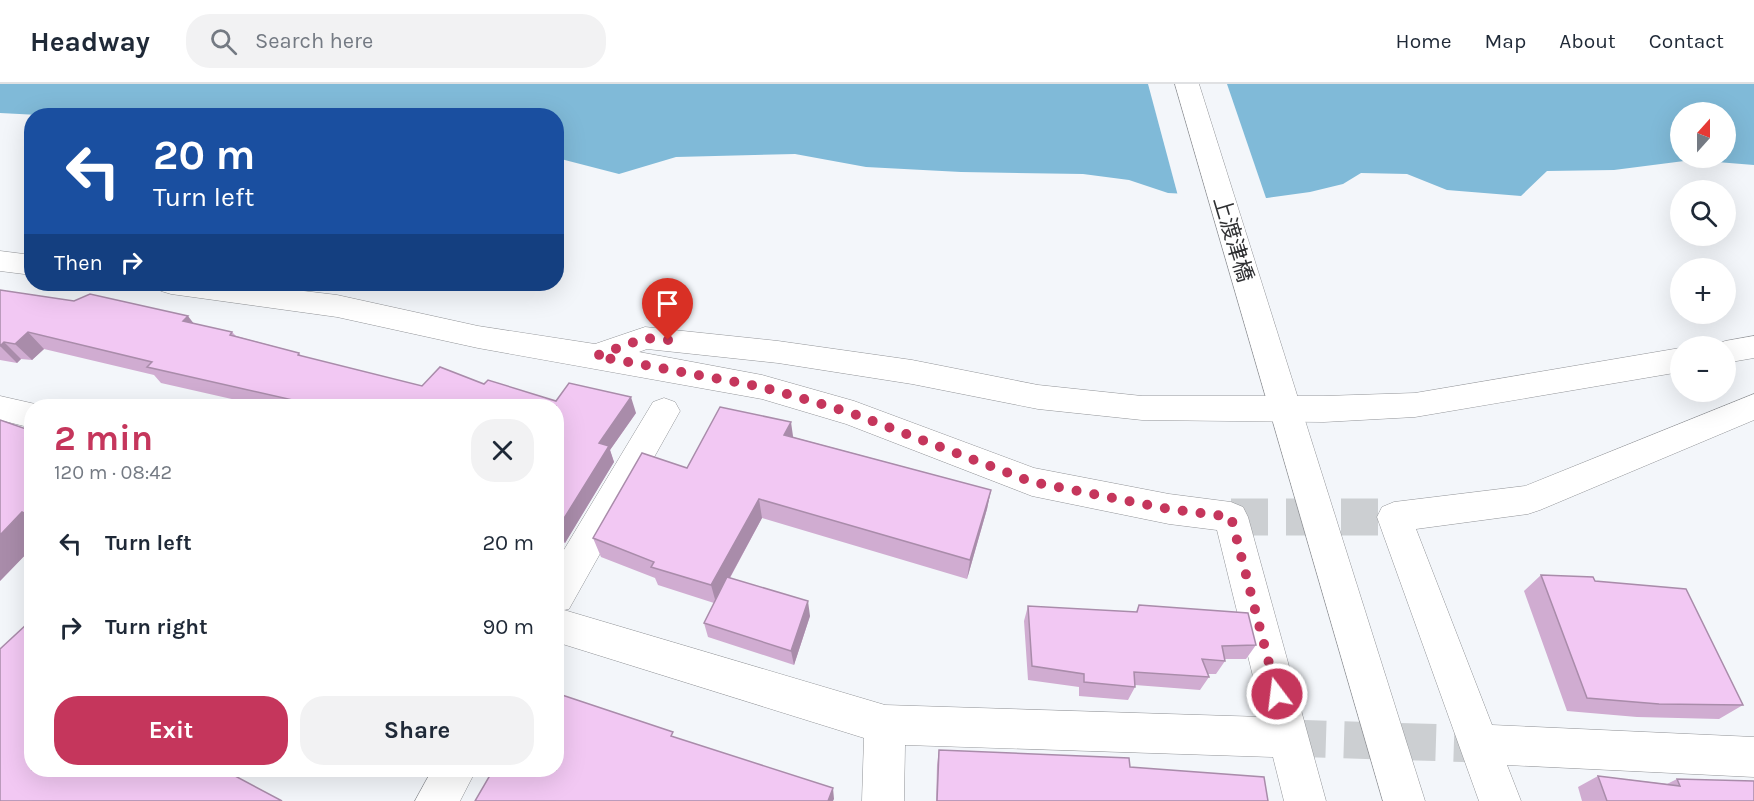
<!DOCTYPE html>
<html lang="en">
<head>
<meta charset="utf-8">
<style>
  :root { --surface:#fff; --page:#f2f2f3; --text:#1f2937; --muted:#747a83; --line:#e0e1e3; --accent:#c5365c }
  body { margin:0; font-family:Karla,"Noto Sans JP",sans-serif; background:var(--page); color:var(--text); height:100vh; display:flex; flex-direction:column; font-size:22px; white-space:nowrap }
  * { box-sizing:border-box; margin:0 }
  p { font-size:20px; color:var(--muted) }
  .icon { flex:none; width:33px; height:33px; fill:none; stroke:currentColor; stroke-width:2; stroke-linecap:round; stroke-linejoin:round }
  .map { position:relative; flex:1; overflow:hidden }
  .panel { position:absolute; left:24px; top:315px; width:540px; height:378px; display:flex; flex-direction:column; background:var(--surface); border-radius:24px; box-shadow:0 6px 24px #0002 }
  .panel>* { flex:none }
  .hud { position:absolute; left:24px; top:24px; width:540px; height:183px; border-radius:24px; box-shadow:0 6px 24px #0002; background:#1a4fa0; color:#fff; overflow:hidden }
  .needle { width:39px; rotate:21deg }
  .tools { position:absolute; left:1670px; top:18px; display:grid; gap:12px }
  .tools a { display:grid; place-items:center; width:66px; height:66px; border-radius:50%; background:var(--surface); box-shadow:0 6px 24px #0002; font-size:30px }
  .pin { position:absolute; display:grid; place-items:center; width:51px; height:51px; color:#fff; margin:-62px -26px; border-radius:50% 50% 50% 0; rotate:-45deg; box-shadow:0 0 6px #0007 }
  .pin .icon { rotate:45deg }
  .me { position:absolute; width:66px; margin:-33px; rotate:345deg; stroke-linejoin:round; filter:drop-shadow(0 0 4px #0008) }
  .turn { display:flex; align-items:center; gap:21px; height:126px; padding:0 30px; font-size:27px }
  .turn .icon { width:78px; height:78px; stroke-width:2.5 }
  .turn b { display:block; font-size:42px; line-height:51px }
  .then { display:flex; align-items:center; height:57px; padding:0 30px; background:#0003; gap:12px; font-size:22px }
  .round { display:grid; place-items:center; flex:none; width:63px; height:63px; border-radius:24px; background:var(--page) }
  .summary { display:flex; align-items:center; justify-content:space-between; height:102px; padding:0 30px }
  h1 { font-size:36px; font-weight:700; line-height:45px; color:var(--accent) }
  .action { display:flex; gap:12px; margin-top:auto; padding:12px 30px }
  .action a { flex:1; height:69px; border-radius:24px; background:var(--accent); color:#fff; font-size:24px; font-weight:700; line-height:69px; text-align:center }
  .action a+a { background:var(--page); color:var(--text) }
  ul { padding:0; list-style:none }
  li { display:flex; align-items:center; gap:18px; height:84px; padding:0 30px }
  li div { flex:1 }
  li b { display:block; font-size:22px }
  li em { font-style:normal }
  header { display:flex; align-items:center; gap:36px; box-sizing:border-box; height:84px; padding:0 30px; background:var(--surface); border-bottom:2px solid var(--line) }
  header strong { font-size:28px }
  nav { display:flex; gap:33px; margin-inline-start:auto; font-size:21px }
  .search { width:420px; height:54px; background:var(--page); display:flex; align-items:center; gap:15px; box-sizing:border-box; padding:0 21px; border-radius:24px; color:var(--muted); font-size:22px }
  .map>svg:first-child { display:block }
  .water { fill:#80bad8; fill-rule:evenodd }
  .pier { fill:#f3f6fa }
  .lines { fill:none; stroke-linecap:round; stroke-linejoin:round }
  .minor-tunnel { stroke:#cccfd2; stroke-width:37; stroke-dasharray:37 18; stroke-linecap:butt }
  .minor-casing { stroke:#929498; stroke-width:1 }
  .secondary-casing { stroke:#929498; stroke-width:1 }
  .minor { fill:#fff; fill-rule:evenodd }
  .secondary { fill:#fff; fill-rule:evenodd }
  .wall { fill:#d0acd1 }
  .shaded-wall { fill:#a98caa }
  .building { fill:#f2c8f3; stroke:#a98caa; stroke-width:1.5 }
  .route { stroke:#c5365c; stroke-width:10; stroke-dasharray:0 18 }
  .labels { text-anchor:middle; stroke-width:5; stroke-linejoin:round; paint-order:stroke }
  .street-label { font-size:22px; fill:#303133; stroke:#fff }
</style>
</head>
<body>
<header>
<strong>Headway</strong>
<div class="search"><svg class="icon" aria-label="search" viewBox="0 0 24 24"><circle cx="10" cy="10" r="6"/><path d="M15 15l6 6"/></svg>Search here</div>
<nav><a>Home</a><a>Map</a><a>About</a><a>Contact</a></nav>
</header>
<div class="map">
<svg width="1754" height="717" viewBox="0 0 1754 717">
  <rect width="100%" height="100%" fill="#f3f6fa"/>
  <path class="water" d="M0,0H1754V81L1692,76L1614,86L1547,87L1521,112L1447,106L1407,90L1361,89L1343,100L1310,108L1267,114L1168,109L1129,96L1083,90L961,88L866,83L795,70L676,73L619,90L557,74L556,32H58L0,29ZM1680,28H1725V74H1680Z"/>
  <path class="pier" d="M1148,0H1227L1267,117L1178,112Z"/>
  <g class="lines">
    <path class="minor-tunnel" d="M1231,433H1394
      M1289,654L1480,660"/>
    <g class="minor-casing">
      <path id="minor" d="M0,167L32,171V191L0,187Z
        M157,200H245L337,211L478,242L595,260L645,243L778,257L912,276L1038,301L1142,312H1324L1415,309L1680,264V288L1415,333L1324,338L1142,336L1038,325L912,300L778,279L647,265L639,268L762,291L854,317L1034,384L1169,410L1231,418L1243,423L1248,433L1326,717H1284L1273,673L905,661L904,717H862L864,654L556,558V479L653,318L664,314L675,318L680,327L569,525L564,526L885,621L1263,633L1217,446L1169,440L1032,412L846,340L762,315L478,264L337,233L171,210L161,207Z
        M1754,252V274L1725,279V262H1713L1725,257Z
        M1754,310V336L1540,426L1528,430L1416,445L1492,641L1754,653V693L1507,681L1521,717H1479L1377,433L1382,423L1394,418L1525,402Z
        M0,312L44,322H32V344L0,336Z
        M432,686H476L460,717H415Z"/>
    </g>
    <g class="secondary-casing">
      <path id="secondary" d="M1175,0H1199L1425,717H1383Z"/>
    </g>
    <use href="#minor" class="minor"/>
    <use href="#secondary" class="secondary"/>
  </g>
  <path class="wall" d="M0,206L74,217L194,240L232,248L236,252L299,269L301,272L422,302L484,300L556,317L636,329L610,366L614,378L565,459L556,455V322H263L161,299L154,291L44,265L32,276L21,275L17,279L0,276Z
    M32,347V464L0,497Z
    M793,353L991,406L987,425L967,495L762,434L730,494L810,532L794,581L708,553L704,539L714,519L658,501L655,494L601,473L593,454L687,384Z
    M1541,491L1595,497L1743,621L1719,635L1637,633L1567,627L1524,507Z
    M1139,521L1256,561L1246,575H1225V577L1216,590H1207L1209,593L1200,606L1135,601V603L1128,616L1079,612V603L1028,596L1024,537L1028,522L1136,528Z
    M939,666L1130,683L1268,717H936L937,681Z
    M1598,692L1667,700L1677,695L1754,717H1582L1578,703Z"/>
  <path class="shaded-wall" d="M188,232L201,249L183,237Z
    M28,248L44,265L32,276L15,260Z
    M4,258L21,275L17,279L0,262Z
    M631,313L636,329L610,366L614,378L565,459L558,444L599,359Z
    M791,338L794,359L784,351Z
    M991,406L987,425L967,495L970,476Z
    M759,415L762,434L716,519L711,501Z
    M32,424V434L26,430Z
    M22,428L32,435V464L0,497V451Z
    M808,517L810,532L794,581L791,567Z
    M833,704L834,715L833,717H828Z"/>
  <path class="building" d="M0,206L74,217L90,210L188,232L183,237L232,248L230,251L299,269L298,271L422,302L440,283L484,300L488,296L556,317L569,299L631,313L599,359L609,362L558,444H556V322H326L321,320L319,322L147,283L152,278L28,248L15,260L4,258L0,262Z
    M720,323L791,338L784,351L991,406L970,476L759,415L711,501L651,483L654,478L593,454L642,369L687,384Z
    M0,336L32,347V424L26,430L22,428L0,451Z
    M1541,491L1593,493L1595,497L1686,505L1743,621L1659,620L1587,614Z
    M727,493L808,517L791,567L704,539Z
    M1139,521L1248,529L1256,561L1222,562L1225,577L1202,575L1209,593L1134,588L1135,603L1084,598V590L1032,582L1028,522L1137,528Z
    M27,540L32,543V686H224L282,717H0V565Z
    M556,609L673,648L671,652L833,704L828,717H475L493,686H556Z
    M939,666L1129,674L1130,683L1264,693L1268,717H937Z
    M1598,692L1680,702L1677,695L1754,697V717H1607Z"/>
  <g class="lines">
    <path class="route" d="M668,256L645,254L596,272L762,303L808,316L854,330L1032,398L1169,425L1231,433L1277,610"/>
  </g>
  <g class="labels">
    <g class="street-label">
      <text transform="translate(1234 155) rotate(73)" y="8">上渡津橋</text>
    </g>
  </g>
</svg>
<div class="tools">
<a><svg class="needle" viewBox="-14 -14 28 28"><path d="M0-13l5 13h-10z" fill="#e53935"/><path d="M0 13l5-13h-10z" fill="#747a83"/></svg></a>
<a><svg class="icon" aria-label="search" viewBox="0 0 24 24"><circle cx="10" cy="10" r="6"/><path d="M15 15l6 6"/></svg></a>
<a>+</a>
<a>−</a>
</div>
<div class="pin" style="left:668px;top:256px;background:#d93025"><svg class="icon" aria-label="arrive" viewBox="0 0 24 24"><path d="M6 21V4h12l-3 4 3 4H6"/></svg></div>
<svg class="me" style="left:1277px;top:610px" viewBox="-20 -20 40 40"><circle r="17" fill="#c5365c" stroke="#fff" stroke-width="3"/><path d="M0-11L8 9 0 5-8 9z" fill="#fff"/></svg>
<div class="hud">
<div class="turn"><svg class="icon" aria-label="left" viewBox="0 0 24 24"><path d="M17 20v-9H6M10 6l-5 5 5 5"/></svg><div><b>20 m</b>Turn left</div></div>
<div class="then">Then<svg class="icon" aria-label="right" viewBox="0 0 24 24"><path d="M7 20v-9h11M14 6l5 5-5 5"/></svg></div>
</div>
<section class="panel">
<div class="summary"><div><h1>2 min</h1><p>120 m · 08:42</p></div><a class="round"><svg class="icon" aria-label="close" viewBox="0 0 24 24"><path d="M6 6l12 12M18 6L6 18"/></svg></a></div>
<ul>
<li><svg class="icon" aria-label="left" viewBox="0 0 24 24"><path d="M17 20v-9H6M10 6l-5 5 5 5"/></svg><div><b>Turn left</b></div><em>20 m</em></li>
<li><svg class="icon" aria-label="right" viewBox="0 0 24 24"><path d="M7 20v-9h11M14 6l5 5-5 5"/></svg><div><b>Turn right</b></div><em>90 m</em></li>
</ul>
<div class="action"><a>Exit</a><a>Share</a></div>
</section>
</div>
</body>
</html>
